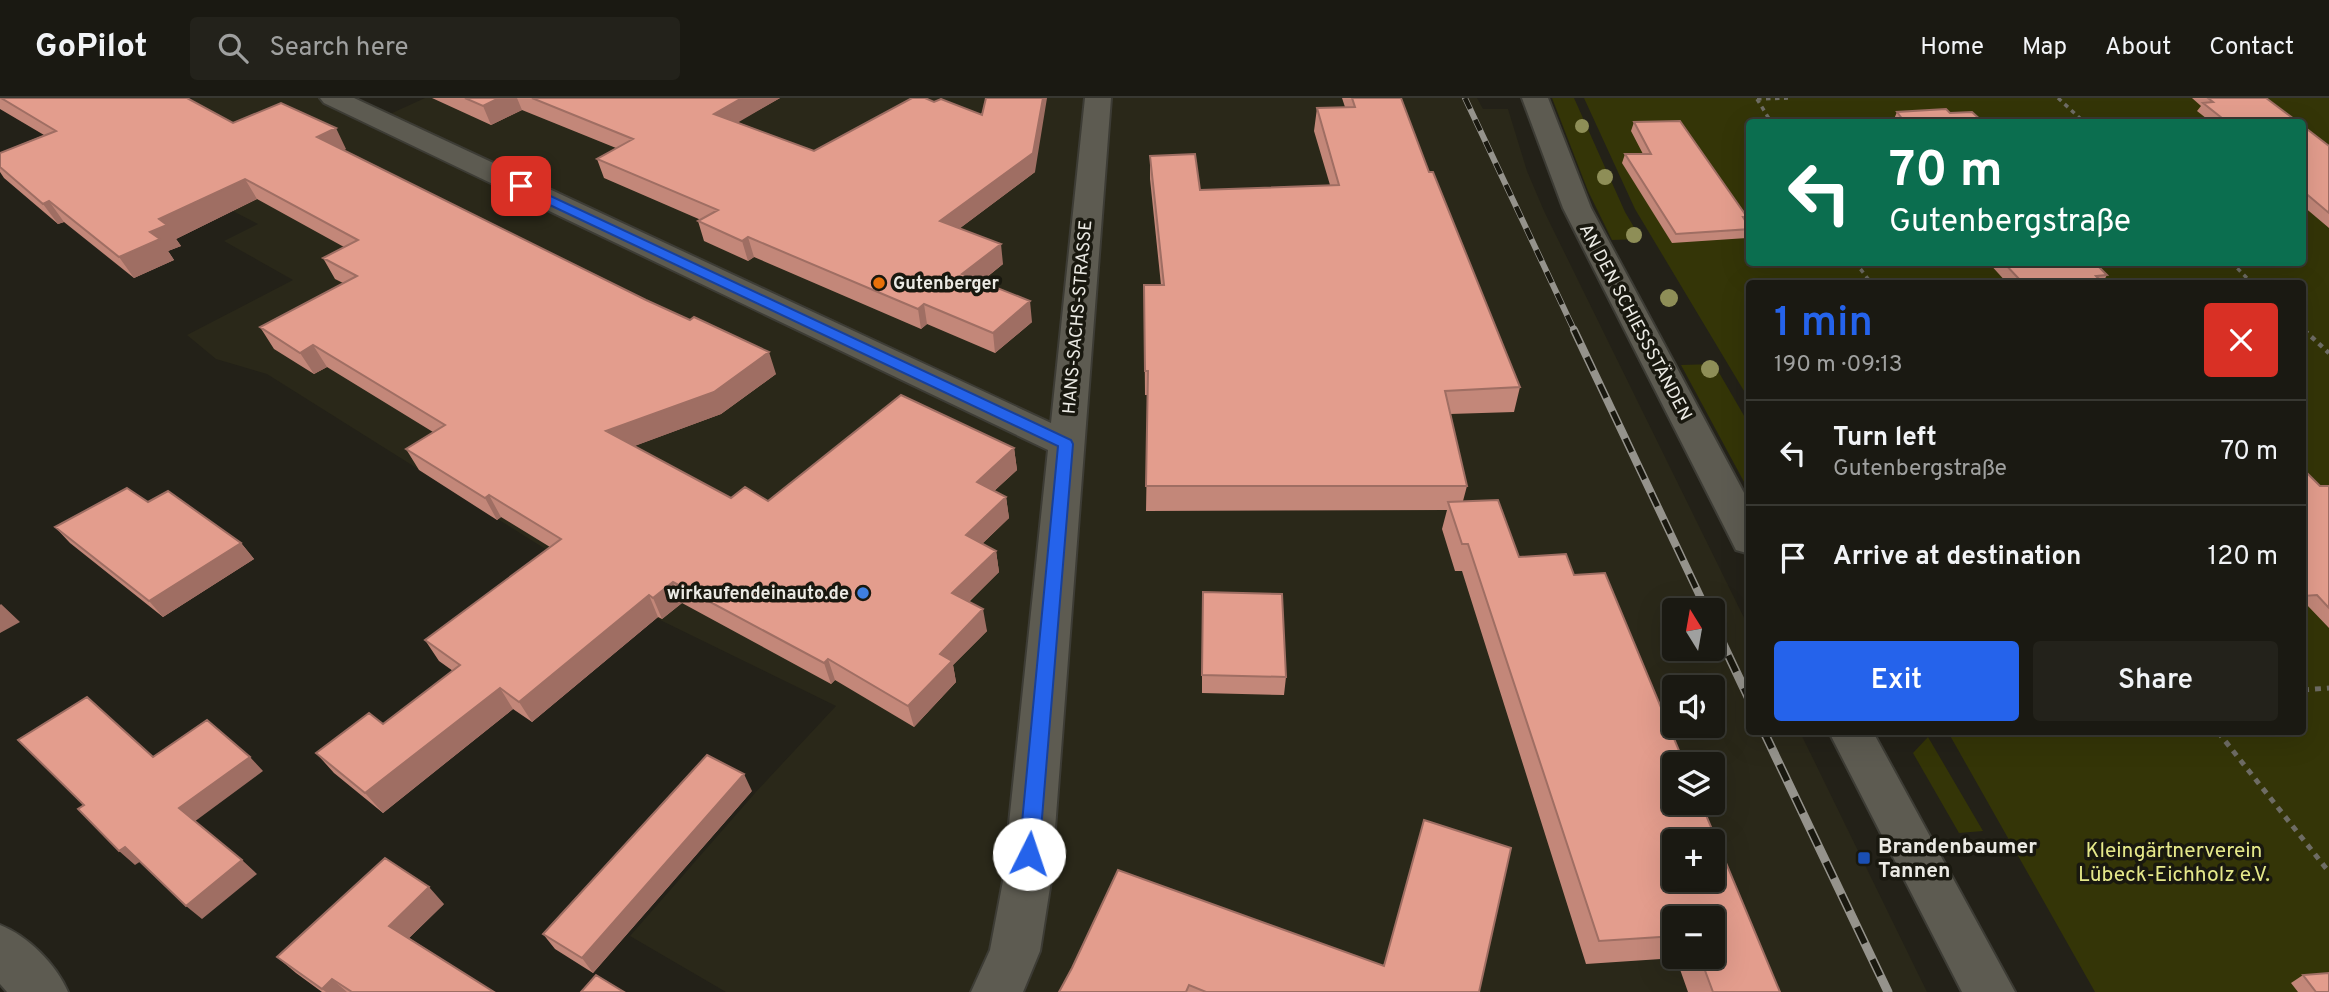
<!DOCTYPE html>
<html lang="en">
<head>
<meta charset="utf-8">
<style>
  :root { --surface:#1a1912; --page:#23221b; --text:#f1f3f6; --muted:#9fa09f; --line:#383832; --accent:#2563eb }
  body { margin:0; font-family:Overpass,sans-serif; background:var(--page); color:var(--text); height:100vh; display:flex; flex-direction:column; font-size:26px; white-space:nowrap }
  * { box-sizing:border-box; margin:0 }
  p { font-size:23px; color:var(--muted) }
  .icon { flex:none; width:38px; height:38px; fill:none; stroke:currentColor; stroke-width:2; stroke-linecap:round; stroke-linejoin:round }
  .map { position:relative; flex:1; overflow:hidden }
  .panel { position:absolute; left:1746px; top:182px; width:560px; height:455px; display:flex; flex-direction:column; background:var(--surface); border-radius:7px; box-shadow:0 7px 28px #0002,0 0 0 2px var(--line) }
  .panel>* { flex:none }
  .top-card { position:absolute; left:1746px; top:21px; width:560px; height:147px; border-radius:7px; box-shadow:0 7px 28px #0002,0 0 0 2px var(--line); background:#0b6e4f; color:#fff; overflow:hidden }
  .needle { width:46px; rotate:349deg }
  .fabs { position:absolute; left:1662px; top:500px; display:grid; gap:14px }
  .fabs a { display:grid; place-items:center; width:63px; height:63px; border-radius:7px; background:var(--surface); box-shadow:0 7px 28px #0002,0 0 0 2px var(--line); font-size:35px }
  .pin { position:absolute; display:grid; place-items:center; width:60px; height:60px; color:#fff; margin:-30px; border-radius:14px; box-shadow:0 4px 10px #0006 }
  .me { position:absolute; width:77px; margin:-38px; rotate:4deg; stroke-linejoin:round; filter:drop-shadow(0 0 5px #0008) }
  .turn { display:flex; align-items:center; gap:24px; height:147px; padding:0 28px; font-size:32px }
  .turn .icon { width:91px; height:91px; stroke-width:2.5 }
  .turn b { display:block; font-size:49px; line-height:60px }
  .round { display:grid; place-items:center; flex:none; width:74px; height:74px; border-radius:7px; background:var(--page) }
  .overview { display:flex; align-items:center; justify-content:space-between; height:119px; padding:0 28px }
  h1 { font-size:42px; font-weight:600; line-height:52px; color:var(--accent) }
  .cta { display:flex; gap:14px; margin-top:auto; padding:14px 28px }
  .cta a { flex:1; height:80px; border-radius:7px; background:var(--accent); color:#fff; font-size:28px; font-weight:600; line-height:80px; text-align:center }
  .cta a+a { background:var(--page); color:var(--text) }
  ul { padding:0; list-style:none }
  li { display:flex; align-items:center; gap:21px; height:105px; padding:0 28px; border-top:2px solid var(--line) }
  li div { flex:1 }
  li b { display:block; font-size:26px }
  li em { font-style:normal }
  header { display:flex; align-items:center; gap:42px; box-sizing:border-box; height:98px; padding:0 35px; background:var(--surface); border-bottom:2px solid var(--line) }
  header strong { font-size:33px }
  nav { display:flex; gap:38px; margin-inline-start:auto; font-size:24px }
  .search { width:490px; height:63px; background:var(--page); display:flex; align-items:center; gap:18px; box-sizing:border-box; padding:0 24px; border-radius:7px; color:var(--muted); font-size:26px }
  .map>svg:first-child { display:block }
  .built { fill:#2a2819; fill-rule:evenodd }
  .green { fill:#343507; fill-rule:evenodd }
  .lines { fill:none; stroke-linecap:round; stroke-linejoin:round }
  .minor-casing { stroke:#3d3c35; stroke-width:4 }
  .tertiary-casing { stroke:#3d3c35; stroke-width:4 }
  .path-far2 { stroke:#6e6c64; stroke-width:3.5; stroke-dasharray:4.5 4.5; stroke-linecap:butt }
  .path-far1 { stroke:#6e6c64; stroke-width:4.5; stroke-dasharray:5 5; stroke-linecap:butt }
  .path { stroke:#6e6c64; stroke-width:5; stroke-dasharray:6 6; stroke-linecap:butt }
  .minor { fill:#5d5b51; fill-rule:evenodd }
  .tertiary { fill:#5d5b51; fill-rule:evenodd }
  .rail-far2-casing { stroke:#95938c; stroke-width:6 }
  .rail-far1-casing { stroke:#95938c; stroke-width:8 }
  .rail-casing { stroke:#95938c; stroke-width:9 }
  .rail-far2 { stroke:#19180f; stroke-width:4.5; stroke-dasharray:12; stroke-linecap:butt }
  .rail-far1 { stroke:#19180f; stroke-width:5; stroke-dasharray:15; stroke-linecap:butt }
  .rail { stroke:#19180f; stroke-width:6; stroke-dasharray:18; stroke-linecap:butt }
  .tree { fill:#8e8e57 }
  .wall { fill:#c38779; fill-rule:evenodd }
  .shaded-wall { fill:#9f6e63 }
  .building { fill:#e39d8d; stroke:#9f6e63; stroke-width:2; fill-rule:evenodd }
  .route { fill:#2563eb; stroke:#184099; stroke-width:2 }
  .food-dot { fill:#e8710a; stroke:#19180f; stroke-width:2.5 }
  .shop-dot { fill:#3f7fe0; stroke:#19180f; stroke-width:2.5 }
  .transit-dot { fill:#1a4fb4; stroke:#19180f; stroke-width:2.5 }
  .labels { text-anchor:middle; stroke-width:7; stroke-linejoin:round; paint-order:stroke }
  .poi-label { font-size:18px; font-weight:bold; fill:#ebeae4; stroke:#19180f; text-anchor:start }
  .street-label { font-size:18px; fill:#ebeae4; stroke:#19180f }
  .near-poi-label { font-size:21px; font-weight:bold; fill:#ebeae4; stroke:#19180f; text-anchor:start }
  .near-park-label { font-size:21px; fill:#e5e88a; stroke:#19180f }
</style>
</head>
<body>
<header>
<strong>GoPilot</strong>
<div class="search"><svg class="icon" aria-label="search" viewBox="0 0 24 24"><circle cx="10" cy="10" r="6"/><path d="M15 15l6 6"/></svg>Search here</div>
<nav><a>Home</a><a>Map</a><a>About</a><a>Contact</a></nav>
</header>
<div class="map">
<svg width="2329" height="894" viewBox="0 0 2329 894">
  <rect width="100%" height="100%" fill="#232118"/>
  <path class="built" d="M194,0H333L379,21L425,0H1477L1483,11H1508L1527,73L1544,113L1750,532V634H1800L1927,894H726L630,838L755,695L836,608L652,518L267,276L216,261L187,237L293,182L224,143L258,126L169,80L58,126L2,77ZM1675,513H1713V551H1675ZM1675,590H1713V628H1675ZM1675,667H1713V705H1675ZM1675,744H1713V782H1675ZM1675,821H1713V859H1675Z"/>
  <path class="green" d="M1552,0H1574L1625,114L1641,141L1612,142L1588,93Z
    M1584,0H2329V894H2095L1948,634H2303V186H1750V303L1635,111ZM1750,24H2303V164H1750Z
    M1714,266L1750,328V395L1681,267Z
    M1928,639L1983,733L1959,735L1913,655Z"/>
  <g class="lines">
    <g class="minor-casing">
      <path id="minor" d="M320,0H354L1051,325L1085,0H1111L1051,783L1040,853L1023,894H971L990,852L1003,783L1048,352L324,5Z
        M0,827C28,838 56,866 68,894H7L0,886Z"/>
    </g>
    <g class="tertiary-casing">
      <path id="tertiary" d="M1522,0H1548L1591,110L1750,406V456L1736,452L1731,442L1563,110Z
        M1829,634H1873L2015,894H1962Z"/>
    </g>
    <path class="path-far2" d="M2058,0L2084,24
      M1757,1L1788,0
      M1757,1L1771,24
      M1855,164L1872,186
      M2231,164L2253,186
      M2303,231L2306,234"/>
    <path class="path-far1" d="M2304,232L2329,255"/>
    <path class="path" d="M2303,592L2329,590
      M2218,634L2329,774"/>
    <use href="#minor" class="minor"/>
    <use href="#tertiary" class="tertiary"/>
    <g class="rail-far2-casing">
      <path id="rail-far2" d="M1465,0L1575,234"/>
    </g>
    <g class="rail-far1-casing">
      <path id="rail-far1" d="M1574,232L1707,513"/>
    </g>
    <g class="rail-casing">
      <path id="rail" d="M1713,525L1750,603
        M1764,634L1888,894"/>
    </g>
    <use href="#rail-far2" class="rail-far2"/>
    <use href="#rail-far1" class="rail-far1"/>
    <use href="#rail" class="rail"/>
  </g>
  <g class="tree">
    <circle cx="1582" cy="28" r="7"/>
    <circle cx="1605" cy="79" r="8"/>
    <circle cx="1634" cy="137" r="8"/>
    <circle cx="1669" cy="200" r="9"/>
    <circle cx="1710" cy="271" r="9"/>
  </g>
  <path class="wall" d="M0,0L233,25L346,51L343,52L776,276L721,316L634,348L731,400L768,403L1014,350L1017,372L994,393L1006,399L1009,420L982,446L996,453L999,474L969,504L987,533L953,567L956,584L914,629L835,582L831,586L682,505L662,521L658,519L532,624L513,611L383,715L334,675L316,655L383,626L453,573L439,563L425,542L550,449L501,419L497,422L419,372L406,351L433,334L327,269L314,276L274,251L260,229L343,185L335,181L323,160L344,149L257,101L176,141L181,148L168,153L174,162L134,180L64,124L58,126L4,80L0,74V55L44,37L0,11Z
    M432,0H780L737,24L814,53L1035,74L960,130L1003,166L981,184L1032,224L995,255L927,226L921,231L754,159L748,163L704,143L698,123L701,122L604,80L597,61L616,50L522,12L491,27Z
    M1342,0H1401L1429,74L1520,289L1514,314L1450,316L1467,388L1463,403L1519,459L1574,477L1780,894H1688L1676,860L1586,866L1462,473H1455L1442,431L1447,412L1146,413L1148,297H1145L1144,187H1161L1150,81V58L1200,92L1330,87L1314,33L1317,10L1345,9ZM1675,821L1713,859H1675Z
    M2192,0H2266L2298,24H2211L2197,13L2201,8Z
    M1897,14L1950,15L1983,24H1838L1840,20L1894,21Z
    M1634,24L1747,119L1745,123L1750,130L1747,140L1672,145L1622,65L1625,56H1643L1631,33Z
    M2303,28L2329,48V130L2303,108Z
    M1988,164H2094L2107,177L2103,184L2104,186H2008Z
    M2303,371L2320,388H2329V530L2307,507H2303Z
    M148,404L241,445L254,461L163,519L70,445L55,429Z
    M1202,512L1286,579L1284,597L1202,595Z
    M752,693L593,875L555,851L543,836Z
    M444,806L409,840L494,894H322L296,875L277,859Z
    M1384,868L1479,894H1059Z
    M2303,877L2329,894H2298L2291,885Z"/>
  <path class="shaded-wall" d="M499,0H517L522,12L491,27L483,8Z
    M742,0H780L720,35L714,16Z
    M1043,0H1047L1035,74L943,143L940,123Z
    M336,30L346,51L328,59L317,39Z
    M245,81L257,101L176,141L181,148L168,153L174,162L134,180L119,159L150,134L159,121Z
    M49,103L64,124L58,126L43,106Z
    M748,139L754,159L748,163L742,143Z
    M1001,146L1003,166L965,196L962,176Z
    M1030,203L1032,224L995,255L993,235Z
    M924,206L927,226L921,231L918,211Z
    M313,247L327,269L314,276L300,255Z
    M769,254L776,276L721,316L616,355L606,333Z
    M1014,350L1017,372L980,406L977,384Z
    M489,397L501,419L497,422L485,400Z
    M1006,399L1009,420L969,458L966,437Z
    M241,445L254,461L163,519L149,503Z
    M996,453L999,474L956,516L952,495Z
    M673,484L682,505L662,521L653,500Z
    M649,497L658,519L532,624L519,604Z
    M1,506L20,524L0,535V507Z
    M983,511L987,533L953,567L956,584L914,629L908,608L940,556Z
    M828,561L835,582L831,586L824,565Z
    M500,590L513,611L383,715L365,695Z
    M250,659L263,673L194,724L179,710Z
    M744,676L752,693L593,875L582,860Z
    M125,749L141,763L135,767L119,753Z
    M242,762L257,776L202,821L186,808Z
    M429,789L444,806L405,844L389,828Z
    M332,881L347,894H326L322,891Z"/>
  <path class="building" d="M1,0H187L233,25L281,5L336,30L317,39L646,202L690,222L694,219L769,254L714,294L606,333L731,400L745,389L768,403L901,297L1014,350L977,384L1006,399L966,437L996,453L952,495L983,511L940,556L952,563L908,608L828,561L824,565L673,484L653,500L649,497L519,604L500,590L365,695L316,655L369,615L383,626L460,567L425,542L561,441L489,397L485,400L406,351L445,327L313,247L300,255L260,229L357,178L323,160L358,142L245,81L159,121L167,127L150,134L160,141L119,159L49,103L43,106L0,69V55L56,33Z
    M465,0H499L483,8Z
    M532,0H742L714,16L814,53L912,0H925L934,4L941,1L982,17L986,0H1043L1033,55L940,123L1001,146L962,176L1030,203L993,235L924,206L918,211L748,139L742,143L698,123L718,112L597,61L633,41Z
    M1352,0H1401L1429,74H1433L1520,289L1445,293L1467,388H1146L1148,273H1145L1144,187H1164L1150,58L1195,56L1200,92L1339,87L1317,10L1355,9Z
    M2208,0H2266L2298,24H2227L2203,5L2213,4Z
    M1946,11L1950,15L1972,14L1983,24H1844L1840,20L1903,22L1897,14Z
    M1680,23L1747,119H1743L1750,131L1676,136L1625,56H1651L1634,24Z
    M2303,28L2329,48V115L2303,93Z
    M2003,164H2094L2107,177L2096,178L2104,186H2026L2020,182Z
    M2303,371L2320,388H2329V510L2317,497L2303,498Z
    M127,390L148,404L168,393L241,445L149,503L55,429Z
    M1498,402L1519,459L1566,456L1574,477L1605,475L1685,667H1675V705H1701L1780,894H1713L1700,859H1713V821H1675V838L1599,843L1468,446H1462L1448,404ZM1675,744H1713V782H1675Z
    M1203,494L1282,496L1286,579L1202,577Z
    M87,599L153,659L207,622L250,659L179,710L242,762L186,808L125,749L119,753L78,711L84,707L18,642Z
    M707,657L744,676L582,860L543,836Z
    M1424,722L1511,750L1479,894H1206L1189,887L1186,894H1059L1072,870L1118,772L1384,868Z
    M385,760L429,789L389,828L494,894H352L332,881L322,891L277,859Z
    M2329,875V894H2316L2303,877Z
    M596,877L624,894H581Z"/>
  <path class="route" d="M516,86H525L1071,342L1073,346L1039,756L1036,762L1029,764L1022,762L1019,756L1058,348L516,91Z"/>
  <circle class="food-dot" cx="879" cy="185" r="7"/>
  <circle class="shop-dot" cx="863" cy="495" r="7"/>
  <rect class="transit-dot" x="1857" y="753" width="14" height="14" rx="3.5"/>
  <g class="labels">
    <g class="poi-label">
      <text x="893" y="191">Gutenberger</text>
      <text x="849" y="501" text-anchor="end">wirkaufendeinauto.de</text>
    </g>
    <g class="street-label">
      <text transform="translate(1077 219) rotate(-85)" y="6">HANS-SACHS-STRASSE</text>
      <text transform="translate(1636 224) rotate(62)" y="6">AN DEN SCHIESSSTÄNDEN</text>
    </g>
    <g class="near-poi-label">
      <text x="1878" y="755">Brandenbaumer<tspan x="1878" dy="24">Tannen</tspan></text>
    </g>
    <g class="near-park-label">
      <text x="2174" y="759">Kleingärtnerverein<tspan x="2174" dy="24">Lübeck-Eichholz e.V.</tspan></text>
    </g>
  </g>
</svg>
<div class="fabs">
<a><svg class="needle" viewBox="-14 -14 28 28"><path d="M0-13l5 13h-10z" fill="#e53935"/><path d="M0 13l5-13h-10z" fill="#9fa09f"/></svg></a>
<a><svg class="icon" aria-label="sound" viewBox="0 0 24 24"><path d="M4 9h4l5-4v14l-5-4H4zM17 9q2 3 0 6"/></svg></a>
<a><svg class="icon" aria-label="layers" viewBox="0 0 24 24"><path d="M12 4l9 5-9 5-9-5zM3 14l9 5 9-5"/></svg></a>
<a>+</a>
<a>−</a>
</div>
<div class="pin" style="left:521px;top:88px;background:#d93025"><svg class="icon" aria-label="arrive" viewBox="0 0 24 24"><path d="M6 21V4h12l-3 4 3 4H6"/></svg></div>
<svg class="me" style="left:1029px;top:756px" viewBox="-20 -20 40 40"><circle r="19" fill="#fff"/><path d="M0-13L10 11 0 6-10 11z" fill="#2563eb"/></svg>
<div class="top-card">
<div class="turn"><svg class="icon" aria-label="left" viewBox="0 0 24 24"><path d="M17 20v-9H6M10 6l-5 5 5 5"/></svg><div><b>70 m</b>Gutenbergstraße</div></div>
</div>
<section class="panel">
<div class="overview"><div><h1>1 min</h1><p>190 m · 09:13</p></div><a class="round" style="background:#d93025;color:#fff"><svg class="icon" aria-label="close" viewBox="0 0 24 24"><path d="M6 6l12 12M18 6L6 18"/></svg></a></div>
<ul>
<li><svg class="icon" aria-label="left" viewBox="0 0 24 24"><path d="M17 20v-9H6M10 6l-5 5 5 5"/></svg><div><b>Turn left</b><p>Gutenbergstraße</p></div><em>70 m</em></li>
<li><svg class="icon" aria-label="arrive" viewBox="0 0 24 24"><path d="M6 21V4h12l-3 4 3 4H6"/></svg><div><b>Arrive at destination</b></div><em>120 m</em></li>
</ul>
<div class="cta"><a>Exit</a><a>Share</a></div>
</section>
</div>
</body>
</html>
